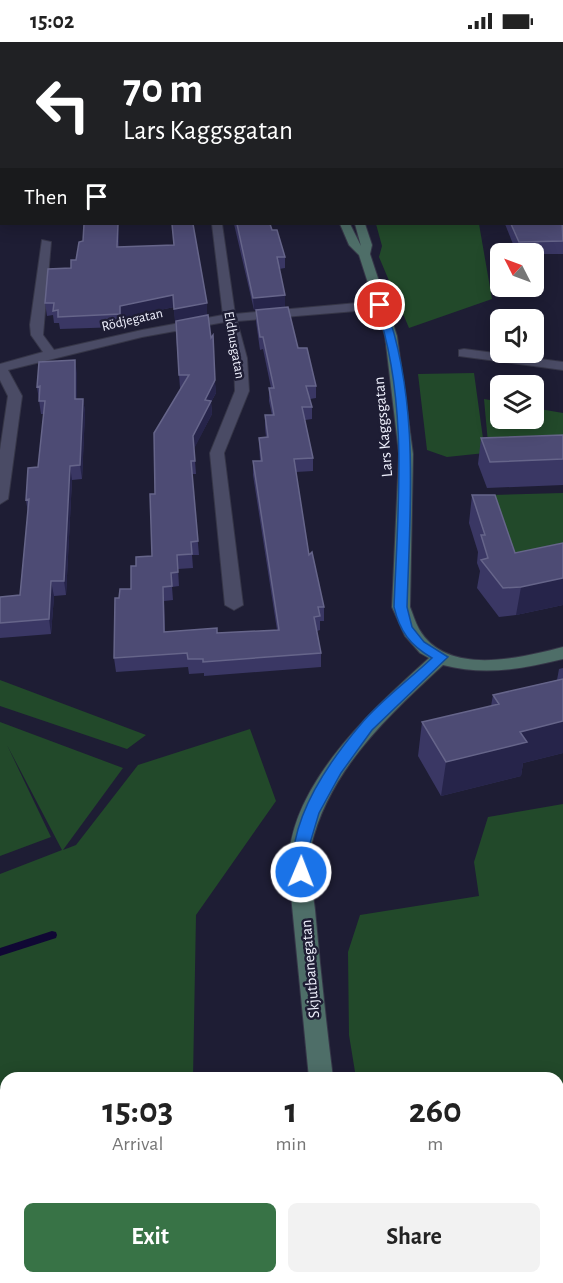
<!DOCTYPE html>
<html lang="en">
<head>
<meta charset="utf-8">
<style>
  :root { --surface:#fff; --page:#f2f2f2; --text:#222; --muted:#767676; --accent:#387346 }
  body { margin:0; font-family:"Alegreya Sans",sans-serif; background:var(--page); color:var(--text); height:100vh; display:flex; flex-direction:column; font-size:22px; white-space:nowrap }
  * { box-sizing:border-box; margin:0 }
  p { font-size:20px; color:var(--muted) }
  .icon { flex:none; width:33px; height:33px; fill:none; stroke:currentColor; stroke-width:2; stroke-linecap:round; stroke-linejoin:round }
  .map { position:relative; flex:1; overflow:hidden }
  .side { position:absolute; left:0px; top:1030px; width:564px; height:212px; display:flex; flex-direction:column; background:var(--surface); border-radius:18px 18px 0 0; box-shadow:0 3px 15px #0003 }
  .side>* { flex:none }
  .banner { position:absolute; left:0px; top:0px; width:564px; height:183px; box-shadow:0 3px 15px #0003; background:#202124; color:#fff; overflow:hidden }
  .needle { width:39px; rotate:312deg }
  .buttons { position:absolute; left:490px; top:201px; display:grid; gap:12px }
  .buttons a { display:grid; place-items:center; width:54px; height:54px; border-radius:9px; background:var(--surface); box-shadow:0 3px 15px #0003; font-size:30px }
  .pin { position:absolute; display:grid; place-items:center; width:51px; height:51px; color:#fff; margin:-26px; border:3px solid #fff; border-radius:50%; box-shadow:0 2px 6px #0007 }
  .me { position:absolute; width:66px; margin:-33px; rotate:1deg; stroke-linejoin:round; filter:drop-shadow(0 0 4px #0008) }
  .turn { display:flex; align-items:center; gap:21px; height:126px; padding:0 24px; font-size:27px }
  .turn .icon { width:78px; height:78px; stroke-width:2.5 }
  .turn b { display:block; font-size:42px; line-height:51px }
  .then { display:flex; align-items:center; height:57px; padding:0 24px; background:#0003; gap:12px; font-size:22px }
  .eta { display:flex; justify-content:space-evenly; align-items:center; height:102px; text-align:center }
  .eta b { font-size:36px; font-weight:700; line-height:42px }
  .button { display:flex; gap:12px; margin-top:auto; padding:12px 24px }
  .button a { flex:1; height:69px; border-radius:9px; background:var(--accent); color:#fff; font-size:24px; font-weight:700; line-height:69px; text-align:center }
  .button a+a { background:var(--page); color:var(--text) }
  .status { display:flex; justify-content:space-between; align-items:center; height:42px; padding:0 30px; background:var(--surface); direction:ltr }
  .status svg { height:16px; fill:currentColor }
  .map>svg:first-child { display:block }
  .green { fill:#22492a }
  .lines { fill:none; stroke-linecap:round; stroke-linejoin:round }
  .stream { fill:#100834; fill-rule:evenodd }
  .street-casing { stroke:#363648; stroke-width:2 }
  .secondary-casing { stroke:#363648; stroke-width:2 }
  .street { fill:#4a4b65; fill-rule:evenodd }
  .secondary { fill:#4e6e68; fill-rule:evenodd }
  .wall { fill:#3a3764 }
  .shaded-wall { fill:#26244a }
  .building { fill:#4d4b74; stroke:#66658a; stroke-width:1.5 }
  .route { fill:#1a73e8; stroke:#114b97; stroke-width:1.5 }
  .labels { text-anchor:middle; stroke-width:5; stroke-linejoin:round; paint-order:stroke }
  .far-street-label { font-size:14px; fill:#eff0fd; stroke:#1e1d34 }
  .street-label { font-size:16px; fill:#eff0fd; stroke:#1e1d34 }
</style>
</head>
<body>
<div class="status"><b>15:02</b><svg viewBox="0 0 49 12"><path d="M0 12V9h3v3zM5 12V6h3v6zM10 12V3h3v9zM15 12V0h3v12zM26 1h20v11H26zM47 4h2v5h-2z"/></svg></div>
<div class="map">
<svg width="563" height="1241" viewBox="0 0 563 1241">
  <rect width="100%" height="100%" fill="#1e1d34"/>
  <path class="green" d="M376,182H479L492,257L409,286L379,215L382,204Z
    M474,331L485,411L447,415L427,408L418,332Z
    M484,357L501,360V376H534V366L563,371V410L489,412Z
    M563,451V517L508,525L493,453Z
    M0,638L146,693L127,707L0,664Z
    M0,680L123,726L63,808L76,803L138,723L250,687L276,759L196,873L193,1036H6V1236H190V1241H0V832L62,808L7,703L51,795L0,814Z
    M563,762V1128L558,1133V1036H356L349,993L348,910L360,873L479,854L474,820L488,775Z"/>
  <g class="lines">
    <path class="stream" d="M52,889L56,890L57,893L56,896L0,914V906Z"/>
    <g class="street-casing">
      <path id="street" d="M0,89H2V95H0Z
        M562,137H563V144H562Z
        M212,182H222L235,272L380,259L386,263L380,267L237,279L247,316L249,349L224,411L243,563L234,568L225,563L210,411L235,349L234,316L225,280L142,295L8,328L22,354L8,457L0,462V408L8,354L0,338V322L43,310L31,293L30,283L42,198L51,200L43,293L54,308L142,288L223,273Z
        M464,307L563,320V328L459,314V308Z"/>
    </g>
    <g class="secondary-casing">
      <path id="secondary" d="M310,0H318V2H310Z
        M327,0H335L336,2H328Z
        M340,182H350L361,204L355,182H365L372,203L370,212L397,294L413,412L410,565C413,572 415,580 419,587C447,635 520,616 563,605V617C522,627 485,634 443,623C388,674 329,728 311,804C306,825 313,848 315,868C320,924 326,980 333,1036H309L289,833C282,748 372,668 429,616L420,611L405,594L392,565L399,412L385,294L359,213L349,203Z
        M353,1236H381L383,1241H355Z"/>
    </g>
    <use href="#street" class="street"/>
    <use href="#secondary" class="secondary"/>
  </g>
  <path class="wall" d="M563,180V212H517L505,182H562Z
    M234,182H270L272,188L285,215V226L279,227L285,253V265L298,306L316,344V356L310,357L312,365V377L305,378L313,416V429L296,430L309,513L324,565V579H320V588L317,589L321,611V625L204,634V631L189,632L188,625L116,630L114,616L119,556L131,547L136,524L152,514L155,452L181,346H180L174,265L122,276L121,285L60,287L59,281H54L53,273L47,274L45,261L76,218L119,193V205L207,273L216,351L211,360L212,372L194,406L196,432H192L199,513H192L193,526L178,527L179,544L172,545L173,558L164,559L165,589L217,591L277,588L253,433V419H260L259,396L266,395L265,386V373H272L269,359V346H271L263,307L260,308L256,280V268H254Z
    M77,331V357H83L85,370L82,437L72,438L66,553L54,554L51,592L0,596V555L20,553L28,471L26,458L38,425L44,372H41L37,345Z
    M563,393V443L487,446L478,422L481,396Z
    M472,453L515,511L563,501V563L516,573L499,575L477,546L480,529L477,521L478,510L469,481Z
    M563,626V711L523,721L521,734L441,754L418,714L422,680L491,664L493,653L557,638L559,627Z"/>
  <path class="shaded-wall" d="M170,0H199V1L170,2Z
    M0,76H2V86H0Z
    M118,182L119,193L118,217L117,205Z
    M173,253L174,265L122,276L121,285L120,264Z
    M285,253V265L254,268L253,256Z
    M207,261V274L175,280L174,267Z
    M75,318L77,331V370L75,357Z
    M215,338L216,351L211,360L212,372L194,407L193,394L205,358Z
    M83,357L85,370L82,437L80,423Z
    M70,424L72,438L66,553L64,539Z
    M563,536V563L516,573L521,545Z
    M51,539L54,554L51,592L49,577Z
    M563,679V711L523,721L521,734L441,754L446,720L520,690Z"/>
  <path class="building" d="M15,0H174L176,2H11Z
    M374,0H563V1H562V2H357Z
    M0,3L2,4V76H0Z
    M562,75H563L562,102Z
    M562,179L563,199L519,200L511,182H562Z
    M84,182H118L117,205L174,203L172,182H193L207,261L174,267L173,253L120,264V272L58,275V268L53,269L54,261H45L48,227L71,226V218H76L79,200L83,199Z
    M237,182H270L272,188H277L285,215H277L285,253L253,256Z
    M288,265L298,306H307L316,344H306L312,365H302L313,416L294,417L309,513L312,510L324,565H318L320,574L314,575L321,611L203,620V617H188L187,611L114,616L115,556H119L120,547H131V524H136V515L152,514L150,452H155L154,391L189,333H179L176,279L208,273L211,296L213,293L215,338L205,358L211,359L193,394L195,419H191L198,499L191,500L192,512L177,513L178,530L171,531L172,544L163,545L164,590L217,586V591L279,588L253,419H262L259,396L268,395L265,373H274L269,346H274L263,295H260L256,268Z
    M75,318V357H83L80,423L70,424L64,539H51L49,577L0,581V555L20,553L29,457L26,458L28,426L38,425L45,359H39L40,344L37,345L39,320Z
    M563,393V417L490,420L481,396Z
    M472,453H495L515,511L563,501V536L521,545L503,546L481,518L488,516L481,493H485Z
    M563,637V679L520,690L527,700L446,720L422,680L499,662L493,653Z"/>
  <path class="route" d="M380,260L385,263C420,359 410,465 407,565L412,585L424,600L448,615L372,688L341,731L319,771L308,808L309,830L301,836L293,830C289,777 327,722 361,682C381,658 409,638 432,616C410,603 400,590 394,565C398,465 409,359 376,263Z"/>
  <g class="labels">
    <g class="far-street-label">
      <text transform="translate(132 277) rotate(-13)" y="5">Rödjegatan</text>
      <text transform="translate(235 303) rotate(80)" y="5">Eldhusgatan</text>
    </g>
    <g class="street-label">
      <text transform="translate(382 385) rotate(-95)" y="6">Lars Kaggsgatan</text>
      <text transform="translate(309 927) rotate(-95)" y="6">Skjutbanegatan</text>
    </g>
  </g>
</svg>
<div class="buttons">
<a><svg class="needle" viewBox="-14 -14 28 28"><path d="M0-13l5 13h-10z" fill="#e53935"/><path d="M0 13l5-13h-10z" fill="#767676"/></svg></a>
<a><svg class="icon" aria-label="sound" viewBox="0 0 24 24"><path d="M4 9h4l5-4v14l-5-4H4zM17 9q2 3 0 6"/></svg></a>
<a><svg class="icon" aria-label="layers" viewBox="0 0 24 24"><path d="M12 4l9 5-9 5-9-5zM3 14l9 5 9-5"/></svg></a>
</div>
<div class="pin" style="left:380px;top:263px;background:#d93025"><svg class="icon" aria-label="arrive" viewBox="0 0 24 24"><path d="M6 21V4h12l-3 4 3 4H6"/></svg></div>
<svg class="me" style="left:301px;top:830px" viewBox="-20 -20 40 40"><circle r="17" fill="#1a73e8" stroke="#fff" stroke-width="3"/><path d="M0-11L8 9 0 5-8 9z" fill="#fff"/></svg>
<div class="banner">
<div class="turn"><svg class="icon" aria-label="left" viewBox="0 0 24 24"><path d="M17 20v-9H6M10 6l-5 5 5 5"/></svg><div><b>70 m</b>Lars Kaggsgatan</div></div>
<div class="then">Then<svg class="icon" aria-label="arrive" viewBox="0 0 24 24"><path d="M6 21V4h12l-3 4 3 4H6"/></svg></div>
</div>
<section class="side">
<div class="eta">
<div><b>15:03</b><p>Arrival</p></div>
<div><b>1</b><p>min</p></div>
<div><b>260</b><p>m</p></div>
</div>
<div class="button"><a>Exit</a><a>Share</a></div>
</section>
</div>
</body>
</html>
